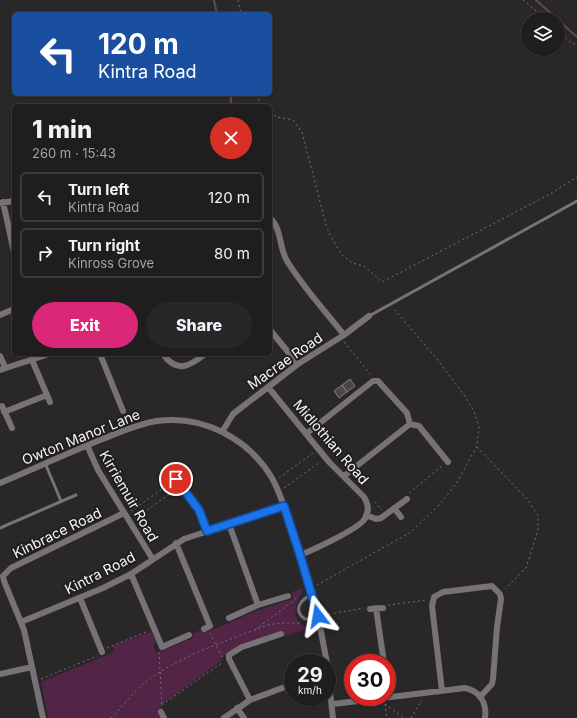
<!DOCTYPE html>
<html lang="en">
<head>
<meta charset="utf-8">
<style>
  :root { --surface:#201d1f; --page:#282628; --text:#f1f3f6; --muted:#a2a2a4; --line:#3d3b3d; --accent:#db2777 }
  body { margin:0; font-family:Inter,sans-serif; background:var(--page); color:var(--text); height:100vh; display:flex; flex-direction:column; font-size:15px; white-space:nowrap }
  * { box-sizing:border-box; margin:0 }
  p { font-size:13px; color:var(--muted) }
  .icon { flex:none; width:22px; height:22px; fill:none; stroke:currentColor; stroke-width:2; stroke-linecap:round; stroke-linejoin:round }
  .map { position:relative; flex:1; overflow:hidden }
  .panel { position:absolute; left:12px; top:104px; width:260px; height:252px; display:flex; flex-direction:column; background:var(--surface); border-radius:6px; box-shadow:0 1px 3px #0004,0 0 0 1px var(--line) }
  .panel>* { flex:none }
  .guide { position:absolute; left:12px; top:12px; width:260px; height:84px; border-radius:6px; box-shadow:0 1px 3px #0004,0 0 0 1px var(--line); background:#1a4fa0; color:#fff; overflow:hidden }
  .tools { position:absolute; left:521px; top:12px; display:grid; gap:8px }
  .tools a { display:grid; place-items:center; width:44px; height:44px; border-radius:50%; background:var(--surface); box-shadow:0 1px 3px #0004,0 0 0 1px var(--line); font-size:20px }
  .speed { position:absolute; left:284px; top:654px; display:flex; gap:8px; font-size:20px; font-weight:700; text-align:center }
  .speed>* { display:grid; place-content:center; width:52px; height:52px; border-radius:50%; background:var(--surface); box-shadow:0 1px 3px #0004,0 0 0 1px var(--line); line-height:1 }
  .speed small { font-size:10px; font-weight:400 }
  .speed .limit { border:6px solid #d22; background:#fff; color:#111 }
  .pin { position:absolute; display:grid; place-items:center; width:34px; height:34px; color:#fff; margin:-17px; border:2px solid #fff; border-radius:50%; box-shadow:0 1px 4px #0007 }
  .me { position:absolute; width:44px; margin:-22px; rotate:346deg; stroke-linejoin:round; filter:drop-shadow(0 0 3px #0008) }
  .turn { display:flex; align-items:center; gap:14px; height:84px; padding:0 20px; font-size:18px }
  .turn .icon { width:52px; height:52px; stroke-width:2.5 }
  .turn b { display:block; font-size:28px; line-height:34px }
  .round { display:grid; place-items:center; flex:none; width:42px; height:42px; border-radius:21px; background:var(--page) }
  .headline { display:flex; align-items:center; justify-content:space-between; height:68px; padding:0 20px }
  h1 { font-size:24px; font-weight:800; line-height:30px }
  .button { display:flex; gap:8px; margin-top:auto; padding:8px 20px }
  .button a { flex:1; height:46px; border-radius:24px; background:var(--accent); color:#fff; font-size:16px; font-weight:800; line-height:46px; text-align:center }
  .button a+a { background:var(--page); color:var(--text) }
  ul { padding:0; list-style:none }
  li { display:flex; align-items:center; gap:12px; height:50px; margin:0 8px 6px; padding:0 12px; border:2px solid var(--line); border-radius:6px }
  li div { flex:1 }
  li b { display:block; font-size:15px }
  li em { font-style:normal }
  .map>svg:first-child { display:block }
  .green { fill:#522445 }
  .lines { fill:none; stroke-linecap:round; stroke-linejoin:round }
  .stream { stroke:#5f495a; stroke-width:2 }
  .building { fill:#4b4749; stroke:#7f7b7e }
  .path { stroke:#757274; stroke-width:1; stroke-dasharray:2 3; stroke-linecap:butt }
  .service { stroke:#767275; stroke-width:3 }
  .minor { stroke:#767275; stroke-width:6 }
  .route-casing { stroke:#114b97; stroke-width:10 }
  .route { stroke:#1a73e8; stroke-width:7 }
  .labels { text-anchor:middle; stroke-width:4; stroke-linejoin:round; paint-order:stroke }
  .street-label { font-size:14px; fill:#f6f4f5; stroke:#201e1f }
</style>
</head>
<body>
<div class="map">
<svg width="577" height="718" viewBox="0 0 577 718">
  <rect width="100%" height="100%" fill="#2a2729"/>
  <path class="green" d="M302,588L303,590C295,605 288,623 311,628L283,637L282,632L247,642L220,659L221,661L161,705L162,709L158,712L160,718H48L41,682L114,652L112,646L151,631L156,642L153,646L157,653L193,638L192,634L201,630L205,633L256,611L293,599L292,592Z"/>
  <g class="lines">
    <path class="stream" d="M214,0L217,14
      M536,0L557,19
      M558,20L577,37
      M230,94L232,106"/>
  </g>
  <path class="building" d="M350,379L355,386L347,392L342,385Z
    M342,385L347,392L339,398L334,391Z"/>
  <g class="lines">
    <path class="path" d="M238,0L241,14
      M523,0L546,19
      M558,31L572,44H577
      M256,94L262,106
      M270,112L277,117L293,120L302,132L326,225L330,235L342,255L352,263L364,266L382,282L550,194L577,177
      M344,342L370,374
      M128,415L130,421
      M477,447L527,499L538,515V530L526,568L505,589
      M279,478L313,453
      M284,488L320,462
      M409,493L442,466
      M375,502L382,510
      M131,511L171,483
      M135,519L176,489
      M317,585L411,532L439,505L456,484L477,446L479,427L474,411L464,395L437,359L393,308
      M388,605L427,600
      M324,615L364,608
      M255,630L297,598
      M210,633L222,657
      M107,648L148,631
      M159,652L162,705
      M41,679L97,656
      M385,704L404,718
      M385,704L387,718
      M162,705L223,662
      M111,718C123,707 132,693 144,683C181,655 226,641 268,625L280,623H302
      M411,718L422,700"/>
    <path class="service" d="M369,316L577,201
      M45,463L61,501
      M0,528L76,495
      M312,595C301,599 292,610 305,619H318"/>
    <path class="minor" d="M3,202L14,252
      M0,203L14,201
      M270,218C282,229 279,248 287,261C303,287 325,311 344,335
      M0,315L14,309
      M270,330L298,364
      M100,354L123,411
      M163,354C177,374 190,366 205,354
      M0,356L5,367
      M32,360L50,402
      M0,370L49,354
      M268,387L329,462L364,497C369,505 369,513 364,520C356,530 313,550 300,555
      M2,406L12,428
      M4,412L47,395
      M222,432L233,414L298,364L344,335L369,316
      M306,434L373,381H378L407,413L410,424L419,426L448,462
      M87,445L98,470L152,558
      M344,476L410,424
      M176,479L199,510L207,531
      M0,483C33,469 66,454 100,440C118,433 137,424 157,421C203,415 248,438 272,478C283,498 289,522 296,543C310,582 320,622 327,663
      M394,508L401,517
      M366,515L376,519L381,518L407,499
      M229,524L258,605
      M176,543L210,626L204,629
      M131,574L162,647L189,635
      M80,598L102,652
      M376,608L384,663
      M370,609L383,608
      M229,618L258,605L288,596
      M21,622L103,588L131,574L184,539L284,506
      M327,666L333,718
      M0,674L32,667
      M387,686L388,697
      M442,691L432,606L434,597L443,592L492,586L500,594L501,599L497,627L493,679L492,684L480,697
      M250,700L229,659V655L242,647L281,634
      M333,704L465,688C480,691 487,703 485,718
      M237,708L244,718
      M161,712L164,718
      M43,718L24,630L4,581L3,576L11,568L124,513
      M224,718L250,700L293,684"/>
  </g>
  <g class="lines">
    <g class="route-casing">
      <path id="route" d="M176,479L199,510L207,531L284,506L300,555L318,616"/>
    </g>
    <use href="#route" class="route"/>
  </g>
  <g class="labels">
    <g class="street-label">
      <text transform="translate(285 361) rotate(-35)" y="5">Macrae Road</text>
      <text transform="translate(81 437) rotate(-22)" y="5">Owton Manor Lane</text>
      <text transform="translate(331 442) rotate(49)" y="5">Midlothian Road</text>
      <text transform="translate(129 496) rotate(60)" y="5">Kirriemuir Road</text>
      <text transform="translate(57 533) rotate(-26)" y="5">Kinbrace Road</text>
      <text transform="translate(100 573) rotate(-27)" y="5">Kintra Road</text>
    </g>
  </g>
</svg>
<div class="tools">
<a><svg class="icon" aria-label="layers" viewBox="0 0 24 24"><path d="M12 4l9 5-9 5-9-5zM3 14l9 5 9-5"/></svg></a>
</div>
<div class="speed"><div>29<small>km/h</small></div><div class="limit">30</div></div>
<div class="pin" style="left:176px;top:479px;background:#d93025"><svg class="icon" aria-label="arrive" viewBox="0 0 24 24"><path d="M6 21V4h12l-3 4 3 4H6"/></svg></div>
<svg class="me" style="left:318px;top:616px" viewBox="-20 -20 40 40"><path d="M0-17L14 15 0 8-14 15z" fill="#1a73e8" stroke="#fff" stroke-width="4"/></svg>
<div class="guide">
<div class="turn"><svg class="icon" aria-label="left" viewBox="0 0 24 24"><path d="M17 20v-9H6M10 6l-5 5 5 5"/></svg><div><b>120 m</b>Kintra Road</div></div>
</div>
<section class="panel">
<div class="headline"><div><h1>1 min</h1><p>260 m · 15:43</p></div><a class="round" style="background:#d93025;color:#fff"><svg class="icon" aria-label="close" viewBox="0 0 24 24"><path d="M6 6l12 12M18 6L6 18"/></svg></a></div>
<ul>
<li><svg class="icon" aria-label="left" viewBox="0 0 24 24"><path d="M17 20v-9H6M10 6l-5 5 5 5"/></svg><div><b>Turn left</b><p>Kintra Road</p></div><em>120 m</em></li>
<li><svg class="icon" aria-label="right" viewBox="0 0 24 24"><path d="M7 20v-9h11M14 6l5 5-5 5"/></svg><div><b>Turn right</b><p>Kinross Grove</p></div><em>80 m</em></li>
</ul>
<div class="button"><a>Exit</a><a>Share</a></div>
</section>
</div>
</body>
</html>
